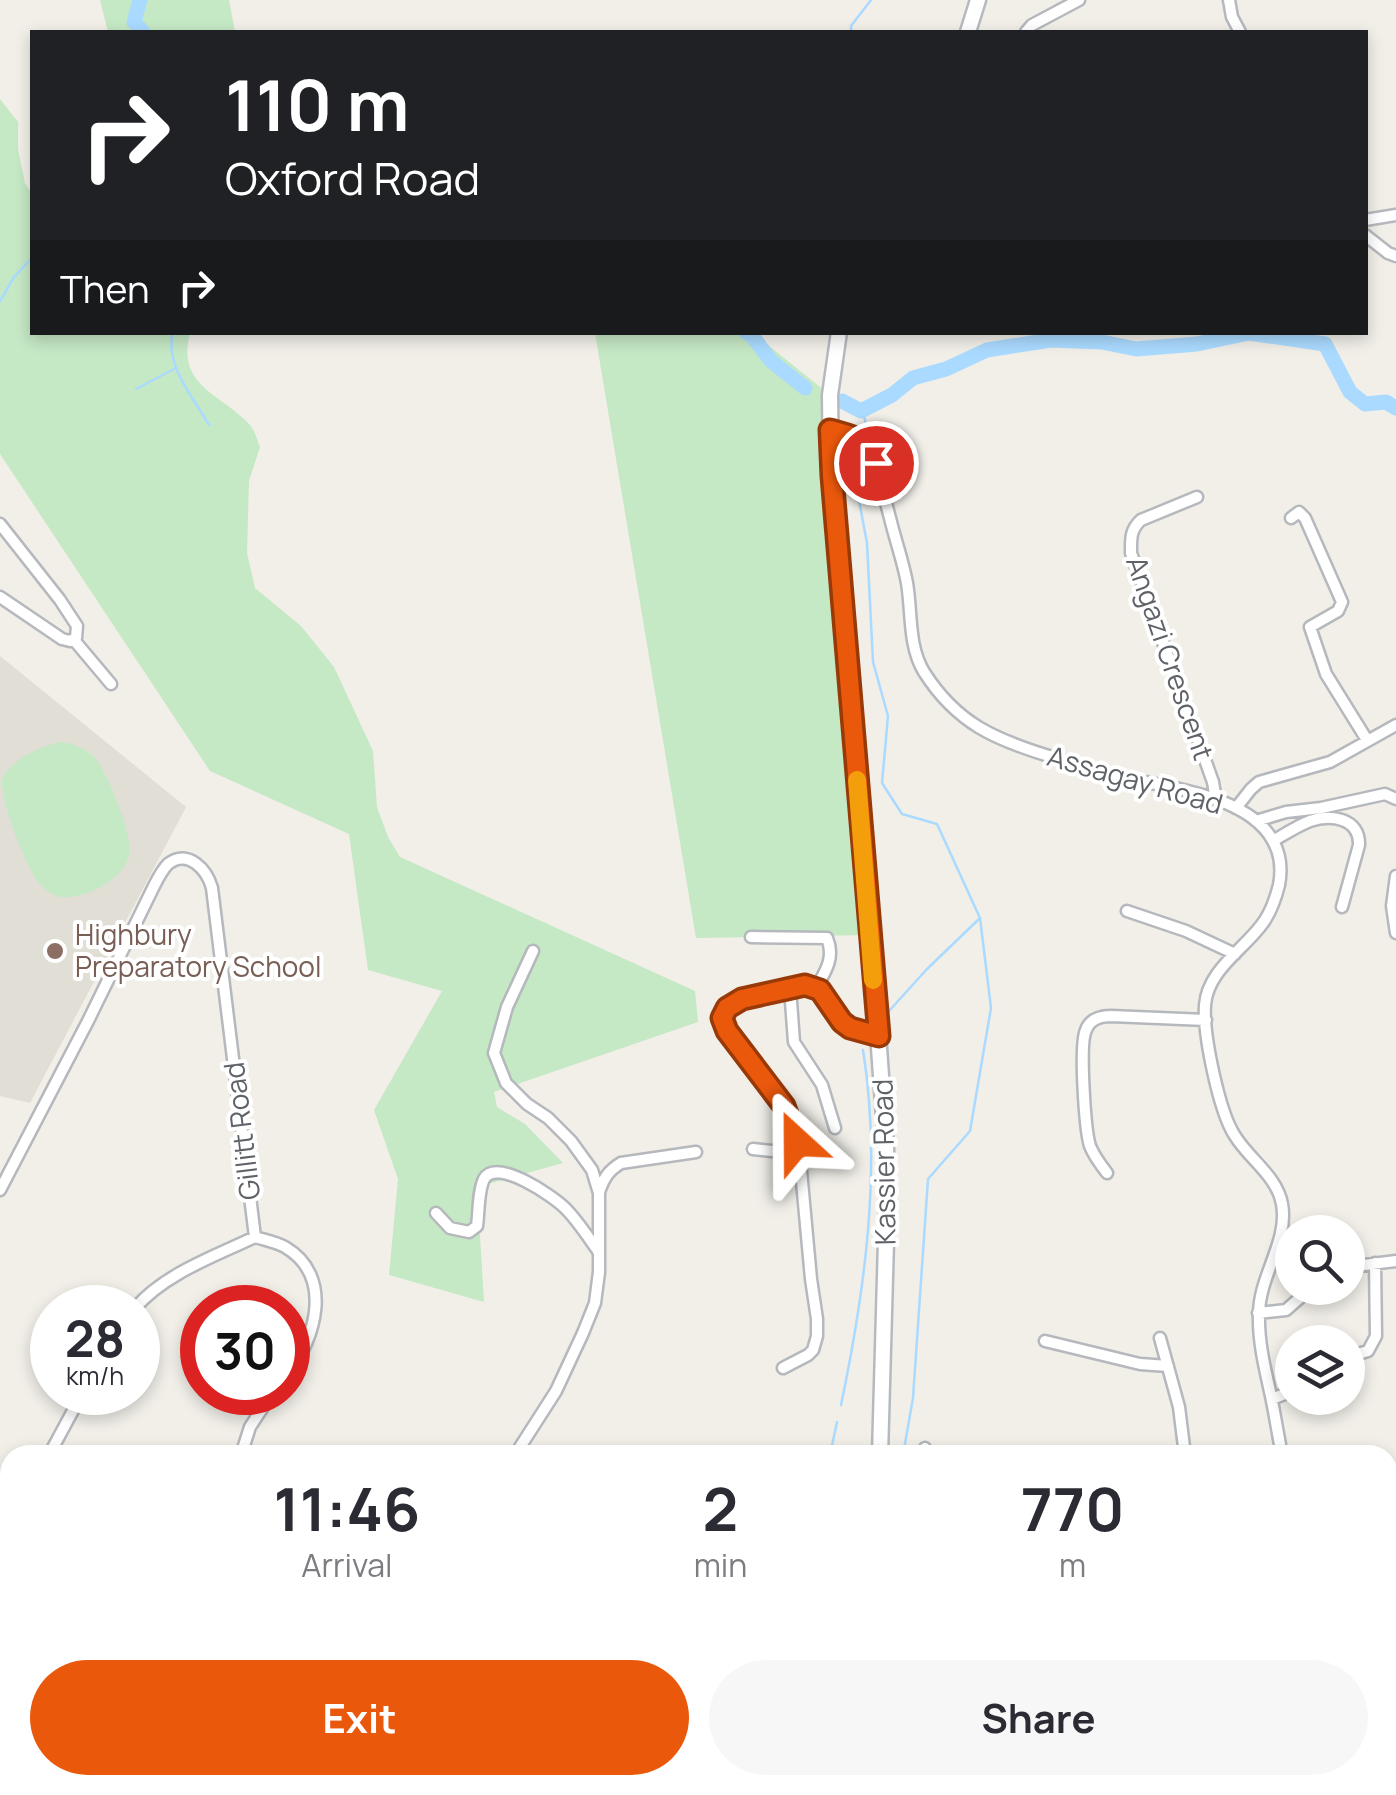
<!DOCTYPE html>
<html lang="en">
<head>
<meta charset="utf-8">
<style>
  :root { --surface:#fff; --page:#f7f7f7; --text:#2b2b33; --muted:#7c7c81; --accent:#ea580c }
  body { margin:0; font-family:Manrope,sans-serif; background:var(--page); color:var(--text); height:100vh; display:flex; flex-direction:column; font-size:38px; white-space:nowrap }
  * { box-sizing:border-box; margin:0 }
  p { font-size:32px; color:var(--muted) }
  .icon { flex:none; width:55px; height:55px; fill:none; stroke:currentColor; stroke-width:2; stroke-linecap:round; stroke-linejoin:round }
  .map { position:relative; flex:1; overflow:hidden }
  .panel { position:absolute; left:0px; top:1445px; width:1398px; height:350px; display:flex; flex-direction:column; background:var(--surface); border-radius:30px 30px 0 0; box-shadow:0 5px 15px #0003 }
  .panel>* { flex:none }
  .banner { position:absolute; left:30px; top:30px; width:1338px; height:305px; border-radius:0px; box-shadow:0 5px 15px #0003; background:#202124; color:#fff; overflow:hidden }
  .fabs { position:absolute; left:1275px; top:1215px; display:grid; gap:20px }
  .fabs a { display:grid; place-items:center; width:90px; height:90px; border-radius:50%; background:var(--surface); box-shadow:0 5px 15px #0003; font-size:50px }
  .speed { position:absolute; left:30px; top:1285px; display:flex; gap:20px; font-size:50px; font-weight:700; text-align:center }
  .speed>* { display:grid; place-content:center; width:130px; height:130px; border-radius:50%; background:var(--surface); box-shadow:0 5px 15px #0003; line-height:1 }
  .speed small { font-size:25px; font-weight:400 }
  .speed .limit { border:15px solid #d22; background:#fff; color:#111 }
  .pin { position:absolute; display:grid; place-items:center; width:85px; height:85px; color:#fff; margin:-42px; border:5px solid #fff; border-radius:50%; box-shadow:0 2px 10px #0007 }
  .me { position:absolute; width:110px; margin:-55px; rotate:336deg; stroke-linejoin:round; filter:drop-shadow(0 0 8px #0008) }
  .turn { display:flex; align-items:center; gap:35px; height:210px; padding:0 30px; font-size:45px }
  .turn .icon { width:130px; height:130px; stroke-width:2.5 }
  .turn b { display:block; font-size:70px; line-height:85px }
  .then { display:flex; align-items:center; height:95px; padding:0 30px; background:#0003; gap:20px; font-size:38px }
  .eta { display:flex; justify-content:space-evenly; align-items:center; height:170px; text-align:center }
  .eta b { font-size:60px; font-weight:700; line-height:70px }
  .cta { display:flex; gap:20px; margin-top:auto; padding:20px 30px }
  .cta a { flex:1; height:115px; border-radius:60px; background:var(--accent); color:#fff; font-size:40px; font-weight:700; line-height:115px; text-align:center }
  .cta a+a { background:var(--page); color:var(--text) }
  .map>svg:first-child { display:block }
  .education { fill:#e1ded6 }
  .green { fill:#c5e8c5 }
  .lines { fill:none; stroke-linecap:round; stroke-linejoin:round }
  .stream { stroke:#aadaff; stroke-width:2.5 }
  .river { stroke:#aadaff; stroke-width:15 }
  .minor-casing { stroke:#b5b8bc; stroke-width:15 }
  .secondary-casing { stroke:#b6babf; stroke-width:19 }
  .minor { stroke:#fff; stroke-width:10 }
  .secondary { stroke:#fff; stroke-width:14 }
  .route-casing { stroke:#983908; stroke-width:25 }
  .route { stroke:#ea580c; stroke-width:18 }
  .slow { stroke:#f59e0b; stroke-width:18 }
  .education-dot { fill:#8d6e63; stroke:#fff; stroke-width:4 }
  .labels { text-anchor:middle; stroke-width:8; stroke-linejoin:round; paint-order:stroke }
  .street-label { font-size:28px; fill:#5f6368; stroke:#fff }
  .education-label { font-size:28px; fill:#785e54; stroke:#fff; text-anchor:start }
</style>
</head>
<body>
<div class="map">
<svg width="1396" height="1795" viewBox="0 0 1396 1795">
  <rect width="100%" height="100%" fill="#f1efe8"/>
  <path class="education" d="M0,656L186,807L30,1103L0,1096Z"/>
  <path class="green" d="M100,0H229L235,32H108Z
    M0,99L18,122V149L25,183L32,194V332L190,333C176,387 221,393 250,425C255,431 257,440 260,447L249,481L247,553L255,588L301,626L334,667L373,751L377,807L388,837L400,857L695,991L698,1022L494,1092L497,1107L525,1124L563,1163L477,1187L484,1302L389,1275L398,1179L374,1110L442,991L368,970L349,834L210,771L0,454Z
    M595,333H753L830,395L871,935L696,938Z
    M59,742C70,742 85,748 93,756C107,770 134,837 129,856C123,879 90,896 68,897C57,898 48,893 41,885C26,869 0,800 2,779C11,760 39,747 59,742Z
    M391,1785H574L580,1786L586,1795H384Z"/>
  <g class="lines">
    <path class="stream" d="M851,32V26L871,0
      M0,301L14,277L32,258
      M173,332C164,365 194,398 209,425
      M1324,346L1325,344
      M136,389L174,369
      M863,410L866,425L864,434
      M860,449L854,459V474L867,543L873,662L888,716L882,783L902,814L937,824L980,918L991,1008L970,1131L928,1179L913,1398L903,1455
      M889,1011L927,969L979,919
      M841,1405C865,1290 882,1167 863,1050
      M830,1455L837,1422
      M734,1795L739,1785"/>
    <path class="river" d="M140,0L134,22L143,32
      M746,332L753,337L771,361L805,388
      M842,401L861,411L892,395L913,378L946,369L987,350L1051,340L1102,342L1136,349L1197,344L1249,333L1325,344L1350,392L1365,404L1386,402L1396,408"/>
    <g class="minor-casing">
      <path id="minor" d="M1229,0L1232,17L1240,32
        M1026,32L1032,25L1079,0
        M1365,220L1396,215
        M1365,235L1388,253L1396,256
        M830,430C846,435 862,436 871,452C879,473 884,496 890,518C895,539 903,561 907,583C912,612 908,646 924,672C957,724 996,740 1052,757C1071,763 1090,771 1110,775C1158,786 1248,793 1273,841C1281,855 1282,869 1279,885C1276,897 1272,909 1265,920C1247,948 1208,968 1205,1005C1203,1034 1219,1112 1235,1136C1249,1159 1277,1176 1282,1204C1289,1241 1259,1276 1259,1314C1258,1341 1265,1369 1271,1396C1275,1415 1278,1435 1282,1455
        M1197,497L1141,520C1130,530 1131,539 1131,553L1213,782L1216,800
        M1291,518L1299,512L1305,518L1342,602L1338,611L1310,627L1326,674L1367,740
        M0,524L60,600L77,626L76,638L70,641L62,639L0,597
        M74,640L111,684
        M1236,808L1251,789L1259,782L1330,762L1396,725
        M1256,821L1286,812L1321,808L1385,794L1396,799
        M1273,841C1285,834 1297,826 1310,821C1331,814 1360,818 1359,845L1342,907
        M1396,876L1392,906L1396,933
        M1127,911L1186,931L1235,954
        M751,937L827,938C835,957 826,971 816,988
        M790,988L794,1042L822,1085L835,1128
        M753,1149L772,1151L799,1149
        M1107,1173C1100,1164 1094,1156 1090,1146C1085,1130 1079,1044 1086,1030C1090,1019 1100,1016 1111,1016L1206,1020
        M0,1190L88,1021L154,886C158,878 162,870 168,864C188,848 207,870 212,888L255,1237
        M599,1192C604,1178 608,1171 621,1163L696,1152
        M436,1213L450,1228L469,1232L477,1226C479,1212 478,1191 484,1179C496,1157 553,1196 565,1208C578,1221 588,1237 598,1251
        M255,1237C265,1240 276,1242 285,1247C334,1276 316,1338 288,1374
        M1348,1267L1396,1261
        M135,1308C166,1273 213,1257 255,1237
        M1258,1313L1286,1310L1311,1288
        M1160,1338L1179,1407L1185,1455
        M1045,1341L1140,1364L1168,1366
        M1348,1357L1368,1351L1376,1336L1375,1263
        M783,1368L808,1355L813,1350L817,1336V1319L811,1279L799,1149L793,1125L784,1106L727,1031L722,1018L730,1005L741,999L805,985L820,990L850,1029L879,1036
        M1272,1399L1292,1391
        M49,1455L83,1392
        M241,1455L250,1427L273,1392
        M515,1455L556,1391L583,1333L595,1303L599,1272V1193L592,1170L571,1141L548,1118L527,1104L506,1083L494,1053L507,1007L533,951
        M924,1455L925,1448
        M0,1539L10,1522
        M1388,1726L1396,1720
        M1297,1785V1795
        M1344,1785V1795
        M149,1795L150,1785"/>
    </g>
    <g class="secondary-casing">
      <path id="secondary" d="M968,32L978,0
        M839,332L830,395L831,476L871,935L886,1146L887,1205L880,1455
        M773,1795L779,1785"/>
    </g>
    <use href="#minor" class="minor"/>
    <use href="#secondary" class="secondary"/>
  </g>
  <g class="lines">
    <g class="route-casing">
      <path id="route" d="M797,1142L784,1106L727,1031L722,1018L727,1008L742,999L805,985L820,990L842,1022L850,1028L879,1036L832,476L830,430C855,437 865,437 876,463"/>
    </g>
    <use href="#route" class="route"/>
    <path class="slow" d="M857,780L873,980"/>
  </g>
  <circle class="education-dot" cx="55" cy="951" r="10"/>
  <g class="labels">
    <g class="street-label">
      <text transform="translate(1170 658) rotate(71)" y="10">Angazi Crescent</text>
      <text transform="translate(1135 780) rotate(16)" y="10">Assagay Road</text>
      <text transform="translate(242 1131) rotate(-97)" y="10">Gillitt Road</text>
      <text transform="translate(884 1162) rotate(-91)" y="10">Kassier Road</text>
    </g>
    <g class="education-label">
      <text x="75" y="945">Highbury<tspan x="75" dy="32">Preparatory School</tspan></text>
    </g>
  </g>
</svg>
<div class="fabs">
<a><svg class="icon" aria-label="search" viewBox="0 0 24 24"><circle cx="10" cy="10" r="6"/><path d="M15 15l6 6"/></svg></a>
<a><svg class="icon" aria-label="layers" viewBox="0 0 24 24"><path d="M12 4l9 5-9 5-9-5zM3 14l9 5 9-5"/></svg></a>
</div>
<div class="speed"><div>28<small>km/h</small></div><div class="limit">30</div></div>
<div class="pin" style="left:876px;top:463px;background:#d93025"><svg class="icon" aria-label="arrive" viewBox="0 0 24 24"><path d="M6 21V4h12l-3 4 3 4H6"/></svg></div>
<svg class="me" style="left:797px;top:1142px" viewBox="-20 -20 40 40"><path d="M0-17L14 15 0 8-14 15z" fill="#ea580c" stroke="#fff" stroke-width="4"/></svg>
<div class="banner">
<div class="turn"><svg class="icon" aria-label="right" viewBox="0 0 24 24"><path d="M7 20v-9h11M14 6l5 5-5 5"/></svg><div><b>110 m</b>Oxford Road</div></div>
<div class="then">Then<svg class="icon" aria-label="right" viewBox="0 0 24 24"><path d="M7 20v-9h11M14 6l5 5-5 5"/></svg></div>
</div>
<section class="panel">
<div class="eta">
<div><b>11:46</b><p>Arrival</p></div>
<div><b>2</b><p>min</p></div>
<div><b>770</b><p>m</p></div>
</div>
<div class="cta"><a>Exit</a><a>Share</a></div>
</section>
</div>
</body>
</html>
